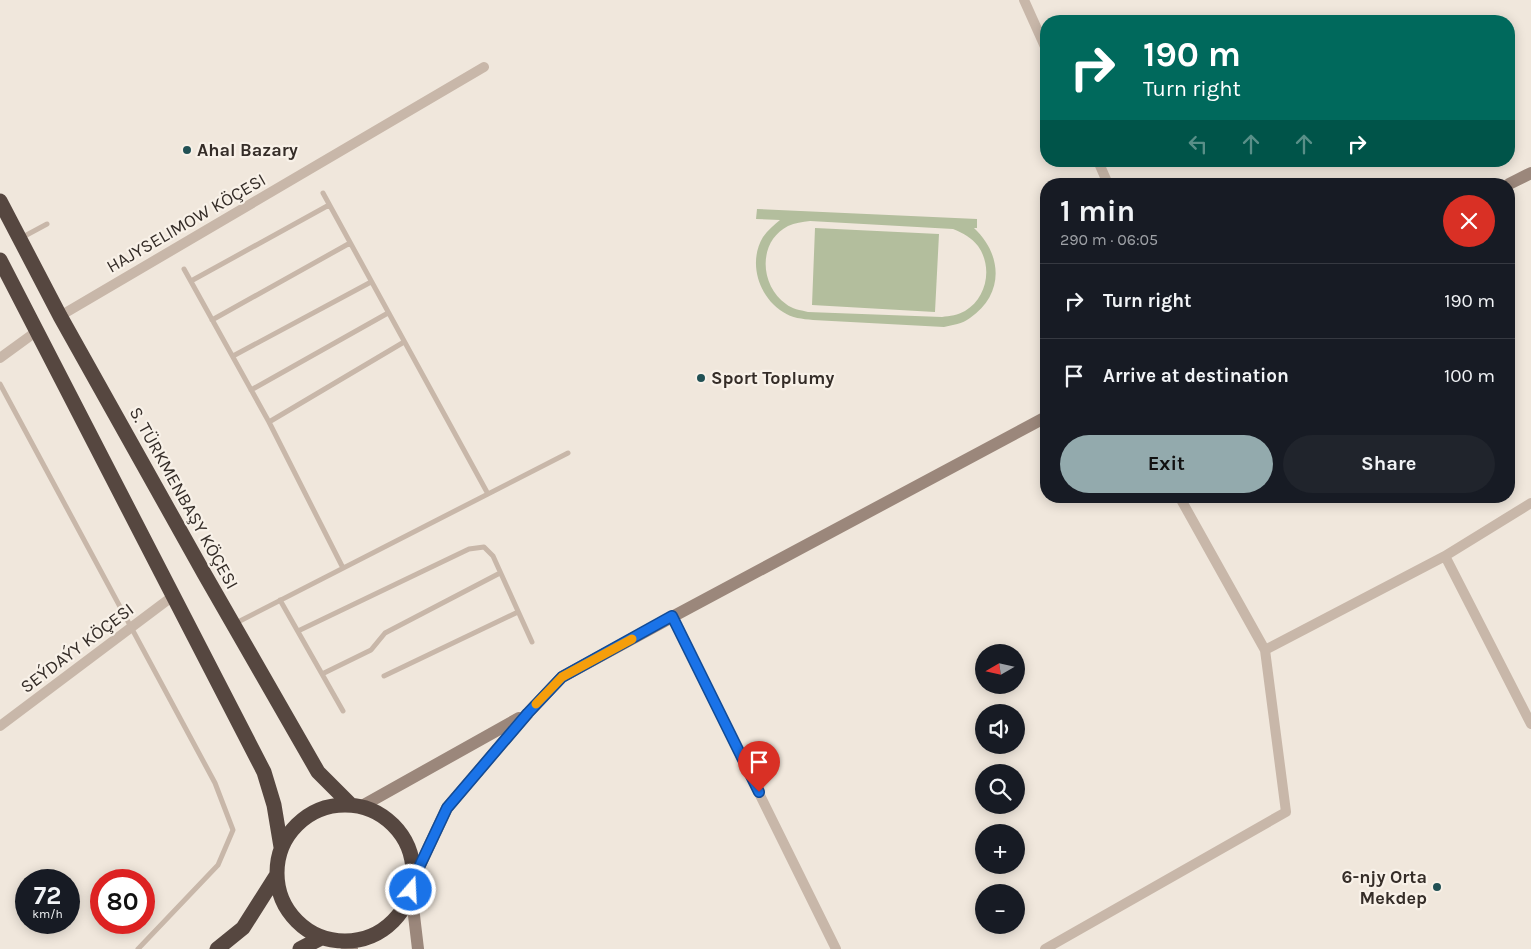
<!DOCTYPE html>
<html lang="en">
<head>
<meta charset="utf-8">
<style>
  :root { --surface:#171b24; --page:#20242c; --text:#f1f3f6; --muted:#9ea1a6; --line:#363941; --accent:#93aaad }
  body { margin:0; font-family:Karla,sans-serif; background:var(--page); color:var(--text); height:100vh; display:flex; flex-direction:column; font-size:19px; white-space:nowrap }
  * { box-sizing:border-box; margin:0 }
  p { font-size:16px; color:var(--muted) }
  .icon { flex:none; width:28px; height:28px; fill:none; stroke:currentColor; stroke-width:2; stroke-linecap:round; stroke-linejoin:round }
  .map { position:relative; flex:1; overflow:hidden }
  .details { position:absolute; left:1040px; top:178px; width:475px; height:325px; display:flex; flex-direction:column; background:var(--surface); border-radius:20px; box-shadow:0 2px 12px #0003 }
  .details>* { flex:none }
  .hud { position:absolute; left:1040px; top:15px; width:475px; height:152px; border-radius:20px; box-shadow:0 2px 12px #0003; background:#00695c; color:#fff; overflow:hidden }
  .needle { width:32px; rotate:261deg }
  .buttons { position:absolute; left:975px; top:644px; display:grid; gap:10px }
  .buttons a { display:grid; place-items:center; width:50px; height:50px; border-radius:50%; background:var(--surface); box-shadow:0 2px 12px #0003; font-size:25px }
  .speed { position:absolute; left:15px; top:869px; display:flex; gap:10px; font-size:25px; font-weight:700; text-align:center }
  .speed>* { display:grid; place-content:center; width:65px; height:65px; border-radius:50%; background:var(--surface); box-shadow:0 2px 12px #0003; line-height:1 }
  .speed small { font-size:12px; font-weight:400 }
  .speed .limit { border:8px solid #d22; background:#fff; color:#111 }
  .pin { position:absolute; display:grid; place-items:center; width:42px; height:42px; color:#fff; margin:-51px -21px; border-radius:50% 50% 50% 0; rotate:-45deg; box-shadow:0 0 5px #0007 }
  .pin .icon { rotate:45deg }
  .me { position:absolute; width:55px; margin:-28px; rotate:19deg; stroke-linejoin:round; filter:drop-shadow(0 0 4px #0008) }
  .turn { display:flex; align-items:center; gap:18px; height:105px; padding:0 20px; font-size:22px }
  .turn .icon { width:65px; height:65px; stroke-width:2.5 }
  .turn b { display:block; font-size:35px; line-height:42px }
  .lanes { display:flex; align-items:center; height:48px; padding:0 20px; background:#0003; justify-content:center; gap:25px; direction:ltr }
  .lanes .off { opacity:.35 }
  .round { display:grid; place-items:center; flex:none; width:52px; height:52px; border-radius:26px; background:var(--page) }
  .head { display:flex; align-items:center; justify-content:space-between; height:85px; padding:0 20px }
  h1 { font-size:30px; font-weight:700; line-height:38px }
  .button { display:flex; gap:10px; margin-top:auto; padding:10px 20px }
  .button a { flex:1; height:58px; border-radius:30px; background:var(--accent); color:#111; font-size:20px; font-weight:700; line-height:58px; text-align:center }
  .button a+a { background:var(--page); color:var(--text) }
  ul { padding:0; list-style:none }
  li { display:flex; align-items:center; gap:15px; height:75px; padding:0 20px; border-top:1px solid var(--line) }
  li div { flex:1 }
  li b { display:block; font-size:19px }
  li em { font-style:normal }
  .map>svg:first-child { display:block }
  .green { fill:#b3be9d; fill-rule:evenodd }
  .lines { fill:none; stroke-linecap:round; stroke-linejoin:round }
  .lane { stroke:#c8b7a9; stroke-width:5 }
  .street { stroke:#c8b7a9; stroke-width:10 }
  .secondary { stroke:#9b877b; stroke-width:12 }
  .highway { stroke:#564740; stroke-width:15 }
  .route-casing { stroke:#114b97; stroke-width:12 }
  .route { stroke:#1a73e8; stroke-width:9 }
  .slow { stroke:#f59e0b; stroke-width:9 }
  .poi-dot { fill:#215054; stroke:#f8f1e8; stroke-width:2 }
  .labels { text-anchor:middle; stroke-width:4.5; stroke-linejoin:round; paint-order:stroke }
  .poi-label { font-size:18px; font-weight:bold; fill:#352d28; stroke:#f8f1e8; text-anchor:start }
  .street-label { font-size:18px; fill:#352d28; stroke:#f8f1e8 }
</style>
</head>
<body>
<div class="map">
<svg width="1531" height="949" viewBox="0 0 1531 949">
  <rect width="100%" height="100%" fill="#f0e7dc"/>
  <path class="green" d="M757,209L977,219V228H974C1003,255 1004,295 970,318C962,324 953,325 944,327L813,320C802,319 792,318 783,312C758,296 748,262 763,237C768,230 774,225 780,220L756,219ZM810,221L953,229C963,233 972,238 978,246C993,267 987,298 965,311C958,315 950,316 942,317L808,312C800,310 792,309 786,304C760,286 757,242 788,226C795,223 802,222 810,221Z
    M815,228L939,234L935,312L812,305Z"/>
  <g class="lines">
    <path class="lane" d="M323,193L488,494
      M21,238L47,224
      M184,269L269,422L343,568
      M191,281L329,205
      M212,320L350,243
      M233,356L371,282
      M0,384L215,783L233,830L218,865L138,949
      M251,390L388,313
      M269,422L404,342
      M280,600L343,711
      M234,624L568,453
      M298,631L469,549L484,547L493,556L532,642
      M322,674L371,650L385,633L500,573
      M384,676L518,612"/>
    <path class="street" d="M1024,0L1046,49
      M1098,161L1108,184
      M60,316L484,67
      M0,358L37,331
      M1179,496L1265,650L1445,556L1531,724
      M1445,556L1531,503
      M672,617L836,949
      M0,726L173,596
      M1045,949L1286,812L1265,650"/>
    <path class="secondary" d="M1509,184L1531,173
      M362,806L519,718
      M414,878L447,808L528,713L562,677L672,617L1046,417
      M411,890L418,949
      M342,942L352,949"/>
    <path class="highway" d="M0,201L60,316L205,575L318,772L350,804
      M0,260L264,772L274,805L281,847
      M277 873a68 68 0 1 1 136 0a68 68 0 1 1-136 0Z
      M217,949L243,928L276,876
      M300,949L321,938"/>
  </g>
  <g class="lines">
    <g class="route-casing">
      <path id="route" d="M411,890L414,878L447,808L528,713L562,677L672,616L759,792"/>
    </g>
    <use href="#route" class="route"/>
    <path class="slow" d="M536,704L562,677L632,639"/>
  </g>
  <g class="poi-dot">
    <circle cx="187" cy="150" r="5"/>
    <circle cx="701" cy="378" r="5"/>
    <circle cx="1437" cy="887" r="5"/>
  </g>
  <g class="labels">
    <g class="poi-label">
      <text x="197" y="156">Ahal Bazary</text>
      <text x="711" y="384">Sport Toplumy</text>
      <text x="1427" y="883" text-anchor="end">6-njy Orta<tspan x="1427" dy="21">Mekdep</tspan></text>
    </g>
    <g class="street-label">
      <text transform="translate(186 223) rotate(-30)" y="6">HAJYSELIMOW KÖÇESI</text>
      <text transform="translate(184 498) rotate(61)" y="6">S. TÜRKMENBAŞY KÖÇESI</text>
      <text transform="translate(77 648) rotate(-37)" y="6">SEÝDAÝY KÖÇESI</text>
    </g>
  </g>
</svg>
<div class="buttons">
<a><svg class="needle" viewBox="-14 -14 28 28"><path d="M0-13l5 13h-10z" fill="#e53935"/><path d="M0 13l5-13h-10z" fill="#9ea1a6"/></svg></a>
<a><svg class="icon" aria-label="sound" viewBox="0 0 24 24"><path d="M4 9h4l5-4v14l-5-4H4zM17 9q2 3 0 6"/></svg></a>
<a><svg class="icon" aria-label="search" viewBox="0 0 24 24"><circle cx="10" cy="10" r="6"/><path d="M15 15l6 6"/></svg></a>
<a>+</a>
<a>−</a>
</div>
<div class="speed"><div>72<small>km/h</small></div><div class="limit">80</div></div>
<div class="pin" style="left:759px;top:792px;background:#d93025"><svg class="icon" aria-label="arrive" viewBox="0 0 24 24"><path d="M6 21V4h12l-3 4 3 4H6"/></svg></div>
<svg class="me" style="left:411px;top:890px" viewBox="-20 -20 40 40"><circle r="17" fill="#1a73e8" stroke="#fff" stroke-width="3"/><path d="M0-11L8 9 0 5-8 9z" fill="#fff"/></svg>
<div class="hud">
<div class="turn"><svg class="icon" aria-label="right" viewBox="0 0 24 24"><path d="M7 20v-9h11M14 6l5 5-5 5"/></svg><div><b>190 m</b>Turn right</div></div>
<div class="lanes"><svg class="icon off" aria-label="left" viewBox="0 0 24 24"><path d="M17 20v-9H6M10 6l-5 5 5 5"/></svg><svg class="icon off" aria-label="ahead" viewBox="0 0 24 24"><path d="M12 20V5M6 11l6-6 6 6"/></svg><svg class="icon off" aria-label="ahead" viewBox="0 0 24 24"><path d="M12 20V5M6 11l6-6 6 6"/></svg><svg class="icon" aria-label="right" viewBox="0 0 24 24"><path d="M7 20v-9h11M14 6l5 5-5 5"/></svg></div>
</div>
<section class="details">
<div class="head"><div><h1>1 min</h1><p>290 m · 06:05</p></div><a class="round" style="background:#d93025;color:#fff"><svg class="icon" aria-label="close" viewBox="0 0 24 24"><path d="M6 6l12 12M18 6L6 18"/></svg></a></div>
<ul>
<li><svg class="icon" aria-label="right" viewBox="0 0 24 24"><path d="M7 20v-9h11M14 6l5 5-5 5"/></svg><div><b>Turn right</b></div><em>190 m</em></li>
<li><svg class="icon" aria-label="arrive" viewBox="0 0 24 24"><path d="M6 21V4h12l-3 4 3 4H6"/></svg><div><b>Arrive at destination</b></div><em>100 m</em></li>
</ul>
<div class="button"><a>Exit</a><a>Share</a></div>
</section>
</div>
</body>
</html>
